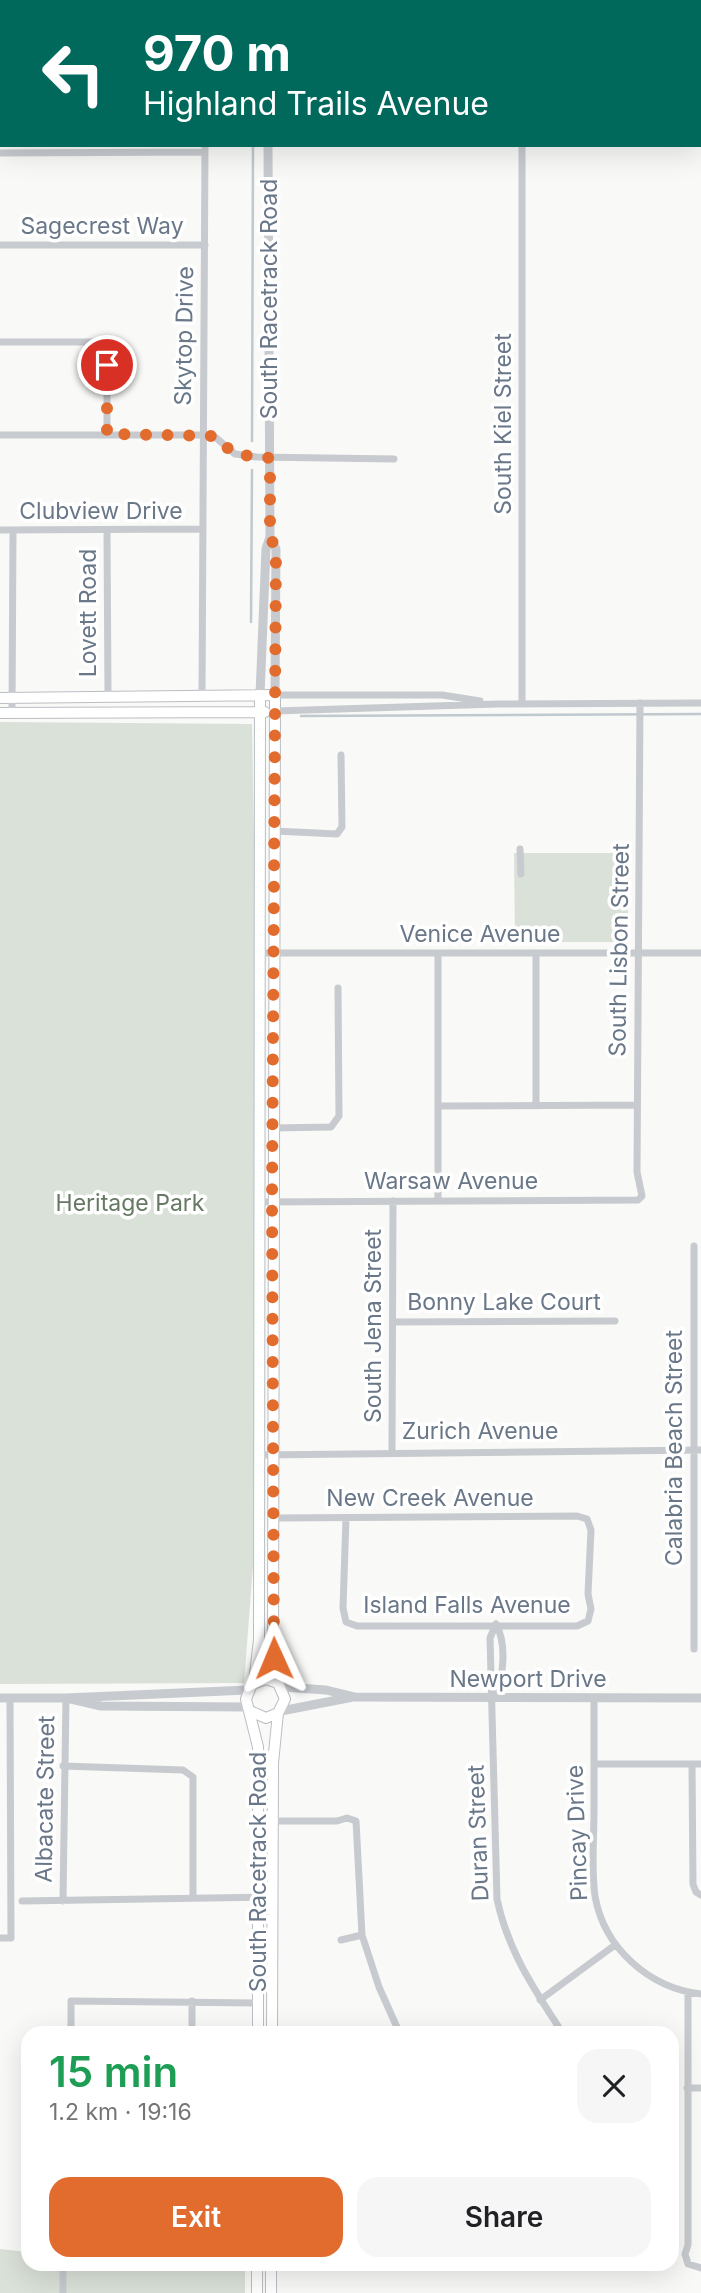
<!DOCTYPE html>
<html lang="en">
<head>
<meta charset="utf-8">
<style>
  :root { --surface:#fff; --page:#f6f6f6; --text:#202124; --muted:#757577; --accent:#e26b2e }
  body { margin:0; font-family:Inter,sans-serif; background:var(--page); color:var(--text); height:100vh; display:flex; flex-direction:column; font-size:26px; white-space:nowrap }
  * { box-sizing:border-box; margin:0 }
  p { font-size:23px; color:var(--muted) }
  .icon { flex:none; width:38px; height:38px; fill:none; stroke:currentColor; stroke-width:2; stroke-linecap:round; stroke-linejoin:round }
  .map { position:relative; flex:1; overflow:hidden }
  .details { position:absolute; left:21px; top:2026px; width:658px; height:245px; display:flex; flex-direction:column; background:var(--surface); border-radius:21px; box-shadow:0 7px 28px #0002 }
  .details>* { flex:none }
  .hud { position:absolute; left:0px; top:0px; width:702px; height:147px; box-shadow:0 7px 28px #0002; background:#00695c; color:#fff; overflow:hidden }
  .pin { position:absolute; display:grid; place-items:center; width:60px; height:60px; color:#fff; margin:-30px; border:4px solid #fff; border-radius:50%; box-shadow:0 2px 7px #0007 }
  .me { position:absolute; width:77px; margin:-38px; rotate:359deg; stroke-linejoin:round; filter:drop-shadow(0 0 5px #0008) }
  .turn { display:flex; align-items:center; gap:24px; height:147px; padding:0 28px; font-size:32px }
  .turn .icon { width:91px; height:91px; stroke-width:2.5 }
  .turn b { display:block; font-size:49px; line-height:60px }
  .round { display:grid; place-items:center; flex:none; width:74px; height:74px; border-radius:21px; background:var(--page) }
  .headline { display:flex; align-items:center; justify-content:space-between; height:119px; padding:0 28px }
  h1 { font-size:42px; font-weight:600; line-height:52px; color:#1e9e55 }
  .button { display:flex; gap:14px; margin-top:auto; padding:14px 28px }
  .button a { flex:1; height:80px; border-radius:21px; background:var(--accent); color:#fff; font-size:28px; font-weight:600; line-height:80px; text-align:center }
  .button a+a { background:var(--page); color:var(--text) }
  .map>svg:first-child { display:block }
  .green { fill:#dae1d8 }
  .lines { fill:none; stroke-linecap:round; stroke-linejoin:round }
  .stream { stroke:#c0c9ce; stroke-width:2.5 }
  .secondary-casing { stroke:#babec3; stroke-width:12 }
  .minor { stroke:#c7cace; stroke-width:7 }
  .tertiary { stroke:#c7cace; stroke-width:9 }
  .secondary { stroke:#fff; stroke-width:10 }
  .route { stroke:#e26b2e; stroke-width:12; stroke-dasharray:0 21.6 }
  .labels { text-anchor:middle; stroke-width:7; stroke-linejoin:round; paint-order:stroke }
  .street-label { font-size:23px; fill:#697788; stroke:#fff }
  .park-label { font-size:23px; fill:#667a63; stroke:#fff }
</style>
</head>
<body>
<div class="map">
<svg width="701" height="2293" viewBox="0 0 701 2293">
  <rect width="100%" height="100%" fill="#f9f9f7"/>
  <path class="green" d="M0,722L252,724L260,1180V1475L244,1683L0,1684Z
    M514,853H628V936L622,942H515Z
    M0,2249L28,2252V2264H171L245,2271V2293H0Z"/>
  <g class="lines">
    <path class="stream" d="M253,0V2
      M252,441L253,145
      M251,622L252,470
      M301,716L701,714"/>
    <g class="secondary-casing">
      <path id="secondary" d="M0,698L275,695L273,1642L278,1683
        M0,713L265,712
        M254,1682L259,1640L260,695
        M250,1711L266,1718L278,1713L285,1699L278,1683L266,1679L252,1684L246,1699L258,1747V2034
        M272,2034L273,1763L278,1713
        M257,2293V2264
        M271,2293V2264"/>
    </g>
    <path class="minor" d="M204,0V2
      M109,2V0
      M522,2V0
      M0,57H2
      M0,153L205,152
      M0,245H205
      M0,342H107V434
      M0,435H201L215,437L235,454L257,457L394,459
      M0,530L201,529
      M107,530L108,696
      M275,695H442L480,701
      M202,696L205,145
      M522,704V145
      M275,711L498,704L701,703
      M12,713L13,530
      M274,831L337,834L342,827L341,755
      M520,849L521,874
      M259,953H701
      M536,953V1106
      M438,1106L637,1105
      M272,1128L331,1127L339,1116L338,988
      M438,1201V953
      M260,1202L638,1200L642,1196L637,1172L640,703
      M393,1322L615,1321
      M392,1451L393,1201
      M260,1455L701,1450
      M273,1518L577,1516L587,1519L591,1530L588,1594L591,1609L588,1621L577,1626H357L346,1622L343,1608L346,1518
      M496,1624L490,1638L497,1899C508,1952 535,1990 563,2034
      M694,1649V1246
      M494,1697C504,1678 507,1644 496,1624
      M594,1699C594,1736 594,1773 594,1811C594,1839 591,1868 595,1896C604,1948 649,1988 701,1994
      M594,1764H701
      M692,1764L693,1884L696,1892L701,1895
      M63,1766L183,1770L193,1777V1898
      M272,1821H337L347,1818L356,1821L362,1935L379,1987L400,2034
      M22,1901L272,1897
      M63,1901L66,1698
      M0,1938H11L10,1698
      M341,1940L362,1935
      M688,1992V2245L685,2254L688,2264L701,2268
      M540,2000L615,1945
      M71,2034V2001L258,2003
      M192,2034V2001
      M687,2088H701
      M63,2264V2293"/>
    <path class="tertiary" d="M268,0V2
      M270,537L276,549L275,695
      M260,695L266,549L270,537L268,145
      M282,1687L326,1690L355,1697L701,1698
      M0,1698H66L248,1690
      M71,1699L101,1706L248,1707
      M281,1711L353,1697"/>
    <use href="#secondary" class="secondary"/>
  </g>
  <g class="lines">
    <path class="route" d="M107,365V434L215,436L234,454L270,458V537L276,549L272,1202L274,1658"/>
  </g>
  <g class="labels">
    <g class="street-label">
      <text x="102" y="234">Sagecrest Way</text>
      <text transform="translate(269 299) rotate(-90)" y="8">South Racetrack Road</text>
      <text transform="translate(184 336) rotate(-89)" y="8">Skytop Drive</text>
      <text transform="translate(503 424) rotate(-90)" y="8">South Kiel Street</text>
      <text x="101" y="519">Clubview Drive</text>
      <text transform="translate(88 613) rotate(-90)" y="8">Lovett Road</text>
      <text x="480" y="942">Venice Avenue</text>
      <text transform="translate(619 950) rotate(-89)" y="8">South Lisbon Street</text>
      <text x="451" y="1189">Warsaw Avenue</text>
      <text x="504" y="1310">Bonny Lake Court</text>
      <text transform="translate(373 1326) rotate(-90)" y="8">South Jena Street</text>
      <text x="480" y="1439">Zurich Avenue</text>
      <text transform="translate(674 1448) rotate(-90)" y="8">Calabria Beach Street</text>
      <text x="430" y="1506">New Creek Avenue</text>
      <text x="467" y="1613">Island Falls Avenue</text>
      <text x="528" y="1687">Newport Drive</text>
      <text transform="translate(45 1799) rotate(-89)" y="8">Albacate Street</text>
      <text transform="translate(478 1833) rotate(-92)" y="8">Duran Street</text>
      <text transform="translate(577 1833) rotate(-92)" y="8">Pincay Drive</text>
      <text transform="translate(258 1872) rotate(-90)" y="8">South Racetrack Road</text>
    </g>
    <g class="park-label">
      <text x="130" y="1211">Heritage Park</text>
    </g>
  </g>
</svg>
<div class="pin" style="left:107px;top:365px;background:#d93025"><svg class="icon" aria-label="arrive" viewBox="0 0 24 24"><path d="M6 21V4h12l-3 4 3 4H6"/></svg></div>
<svg class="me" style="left:274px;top:1658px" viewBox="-20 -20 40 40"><path d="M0-17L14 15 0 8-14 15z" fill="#e26b2e" stroke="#fff" stroke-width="4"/></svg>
<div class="hud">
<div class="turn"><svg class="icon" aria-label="left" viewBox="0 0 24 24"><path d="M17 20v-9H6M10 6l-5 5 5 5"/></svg><div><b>970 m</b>Highland Trails Avenue</div></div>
</div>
<section class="details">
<div class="headline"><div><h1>15 min</h1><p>1.2 km · 19:16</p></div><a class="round"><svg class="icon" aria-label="close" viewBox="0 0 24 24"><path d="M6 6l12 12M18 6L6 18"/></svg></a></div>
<div class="button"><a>Exit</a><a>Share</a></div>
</section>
</div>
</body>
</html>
